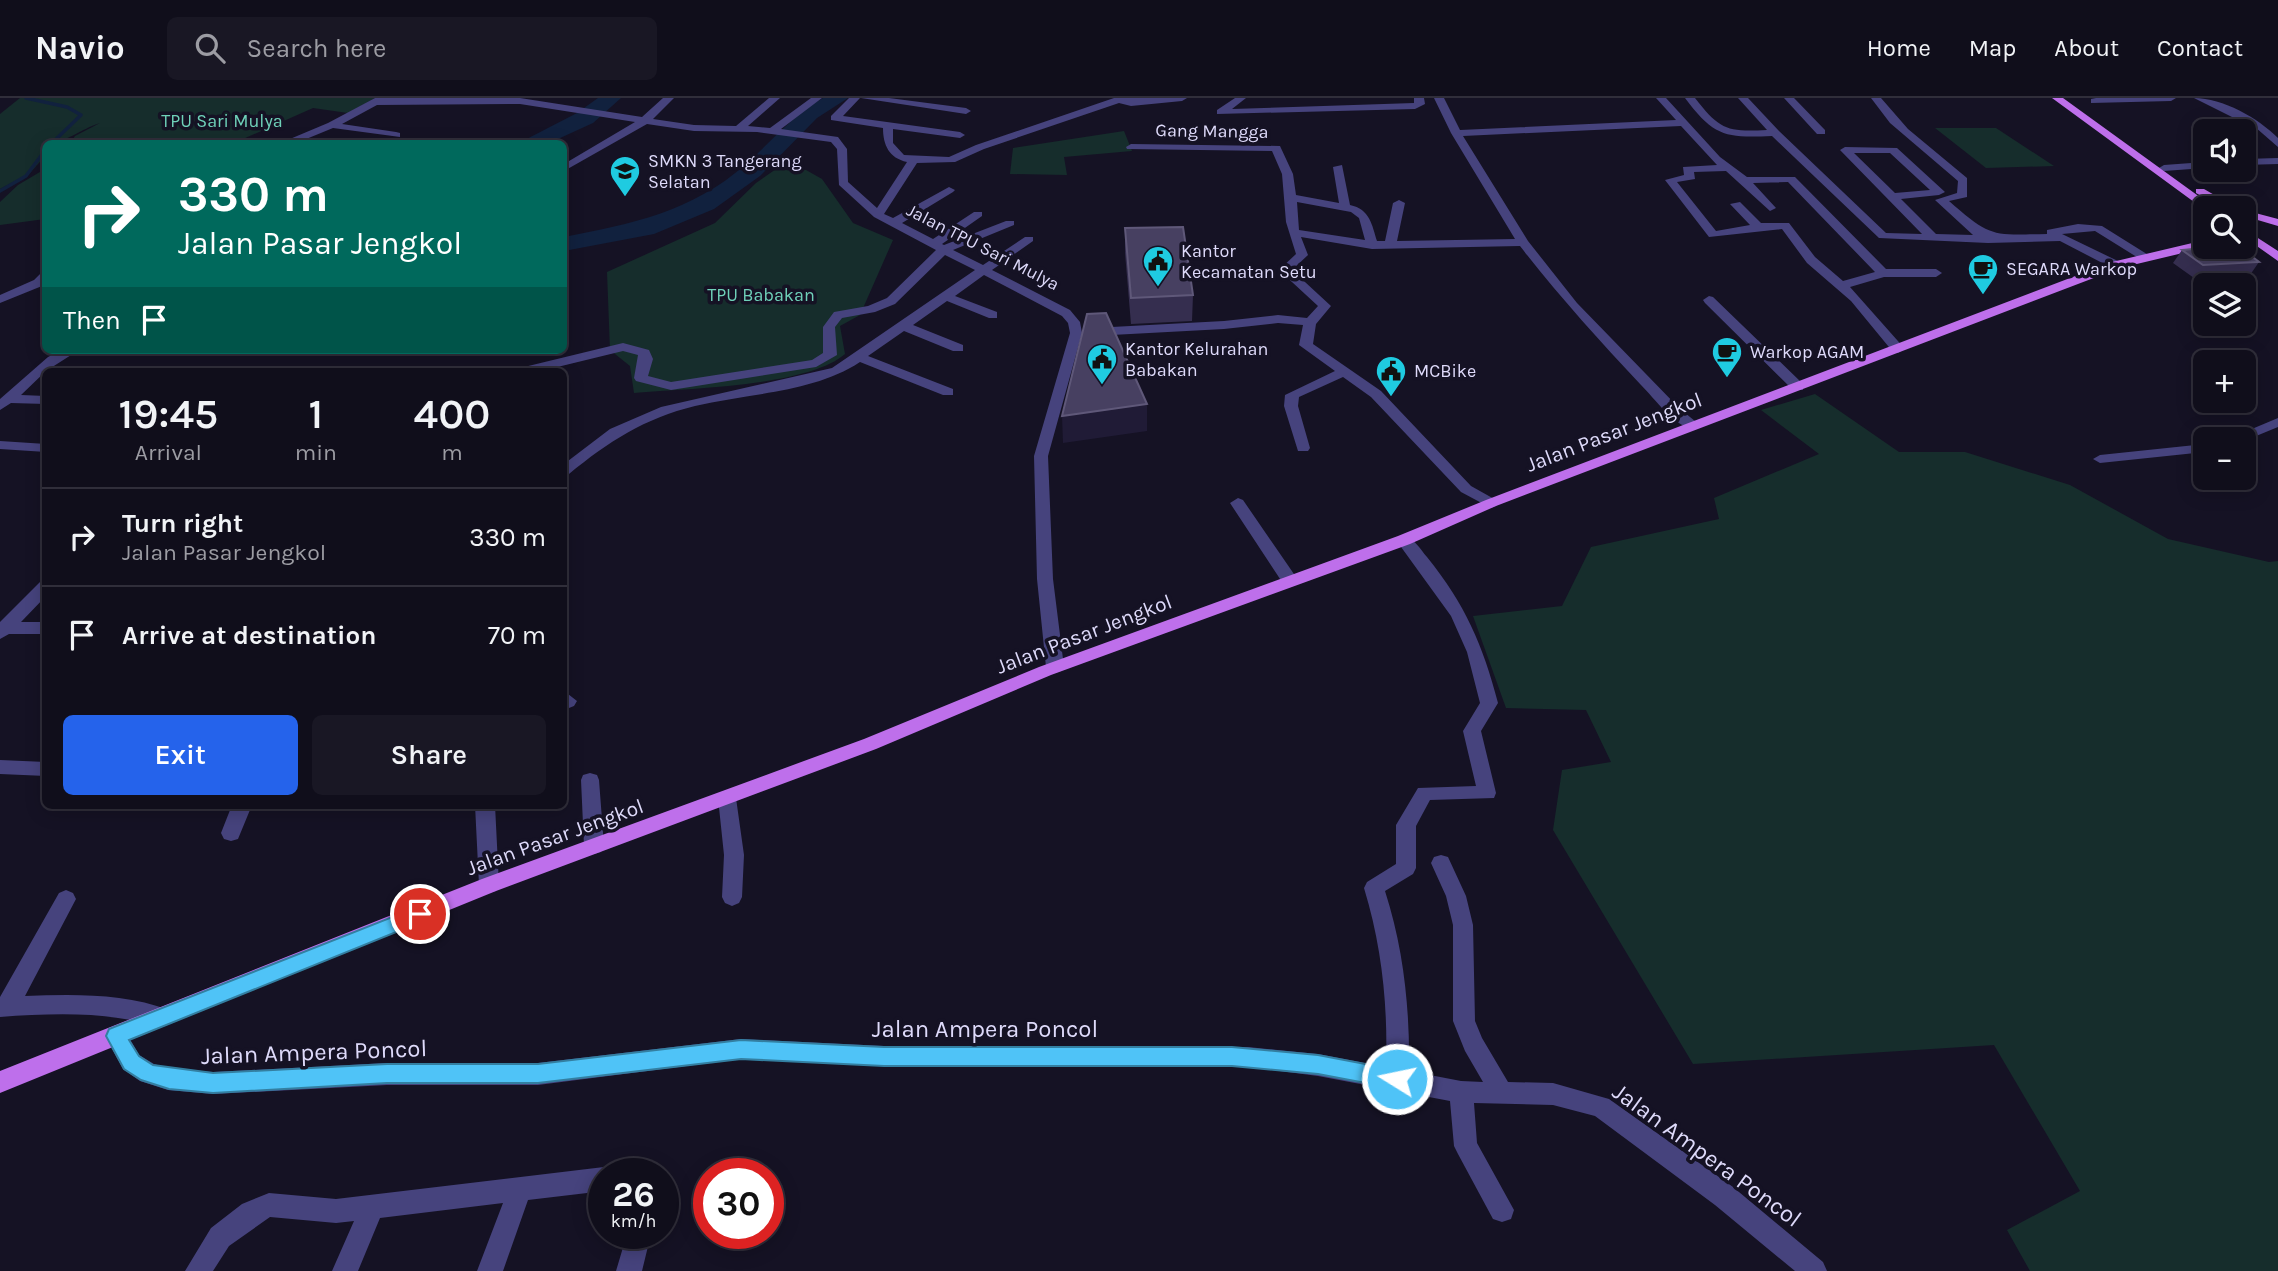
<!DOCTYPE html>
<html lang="en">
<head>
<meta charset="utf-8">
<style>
  :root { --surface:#100e1b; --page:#191724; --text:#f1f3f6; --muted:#9c9ca3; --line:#302e3a; --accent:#2563eb }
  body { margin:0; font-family:Karla,sans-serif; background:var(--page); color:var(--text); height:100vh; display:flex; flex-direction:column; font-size:26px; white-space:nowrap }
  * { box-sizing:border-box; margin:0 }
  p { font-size:23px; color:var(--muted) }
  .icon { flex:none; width:38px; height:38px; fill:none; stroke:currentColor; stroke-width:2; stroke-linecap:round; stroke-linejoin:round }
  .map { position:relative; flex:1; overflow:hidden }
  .drawer { position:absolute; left:42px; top:270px; width:525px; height:441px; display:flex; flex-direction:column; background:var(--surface); border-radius:10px; box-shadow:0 4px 18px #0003,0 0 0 2px var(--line) }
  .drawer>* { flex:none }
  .hud { position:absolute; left:42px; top:42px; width:525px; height:214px; border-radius:10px; box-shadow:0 4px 18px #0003,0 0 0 2px var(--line); background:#00695c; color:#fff; overflow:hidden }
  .controls { position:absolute; left:2193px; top:21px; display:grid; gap:14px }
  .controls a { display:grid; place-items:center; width:63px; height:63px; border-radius:10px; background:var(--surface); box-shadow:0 4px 18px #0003,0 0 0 2px var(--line); font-size:35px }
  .speed { position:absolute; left:588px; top:1060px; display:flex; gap:14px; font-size:35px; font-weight:700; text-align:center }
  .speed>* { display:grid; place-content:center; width:91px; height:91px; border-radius:50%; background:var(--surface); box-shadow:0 4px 18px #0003,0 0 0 2px var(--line); line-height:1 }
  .speed small { font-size:18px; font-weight:400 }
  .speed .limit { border:10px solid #d22; background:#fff; color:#111 }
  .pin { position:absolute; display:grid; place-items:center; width:60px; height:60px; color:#fff; margin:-30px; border:4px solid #fff; border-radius:50%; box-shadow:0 2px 7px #0007 }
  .me { position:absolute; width:77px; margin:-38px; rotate:280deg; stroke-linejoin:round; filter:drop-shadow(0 0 5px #0008) }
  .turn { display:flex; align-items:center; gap:24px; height:147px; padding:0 21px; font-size:32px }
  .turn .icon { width:91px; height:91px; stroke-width:2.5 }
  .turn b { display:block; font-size:49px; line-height:60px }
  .then { display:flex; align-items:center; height:66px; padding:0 21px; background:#0003; gap:14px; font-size:26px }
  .eta { display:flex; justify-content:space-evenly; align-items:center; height:119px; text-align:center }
  .eta b { font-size:42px; font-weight:600; line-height:49px }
  .button { display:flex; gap:14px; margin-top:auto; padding:14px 21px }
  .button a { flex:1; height:80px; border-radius:10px; background:var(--accent); color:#fff; font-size:28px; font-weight:600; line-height:80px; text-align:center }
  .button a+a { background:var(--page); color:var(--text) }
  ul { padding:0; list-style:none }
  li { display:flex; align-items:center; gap:21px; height:98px; padding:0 21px; border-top:2px solid var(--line) }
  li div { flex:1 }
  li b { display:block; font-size:26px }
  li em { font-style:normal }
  header { display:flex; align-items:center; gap:42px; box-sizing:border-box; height:98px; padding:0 35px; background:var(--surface); border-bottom:2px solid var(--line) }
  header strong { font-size:33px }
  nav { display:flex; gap:38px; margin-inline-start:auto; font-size:24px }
  .search { width:490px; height:63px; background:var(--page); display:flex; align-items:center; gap:18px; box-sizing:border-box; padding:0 24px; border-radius:10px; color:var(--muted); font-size:26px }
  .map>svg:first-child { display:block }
  .green { fill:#162d2c }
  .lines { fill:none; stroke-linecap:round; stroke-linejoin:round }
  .stream { stroke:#11213e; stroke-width:3.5 }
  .river { fill:#11213e; fill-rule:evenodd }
  .minor { fill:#46437d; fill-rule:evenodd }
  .primary { fill:#be6feb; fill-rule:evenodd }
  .wall { fill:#352e4f }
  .shaded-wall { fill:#201b36 }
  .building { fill:#474061; stroke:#5f5879; stroke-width:2 }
  .route { fill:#4fc3f7; stroke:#337fa1; stroke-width:2 }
  .labels { text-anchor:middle; stroke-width:7; stroke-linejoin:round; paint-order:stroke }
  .far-park-label { font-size:18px; fill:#6fd1b9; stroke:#151224 }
  .far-street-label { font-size:18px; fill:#dedafa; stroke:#151224 }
  .far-poi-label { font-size:18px; fill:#dedafa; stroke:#151224; text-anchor:start }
  .street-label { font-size:21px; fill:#dedafa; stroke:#151224 }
  .near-street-label { font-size:24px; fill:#dedafa; stroke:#151224 }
</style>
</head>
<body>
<header>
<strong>Navio</strong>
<div class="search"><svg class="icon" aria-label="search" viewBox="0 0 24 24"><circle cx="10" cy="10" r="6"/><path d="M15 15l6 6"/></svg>Search here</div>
<nav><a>Home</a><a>Map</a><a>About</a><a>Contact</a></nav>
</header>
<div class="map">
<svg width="2278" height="1173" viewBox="0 0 2278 1173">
  <rect width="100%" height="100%" fill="#151224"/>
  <path class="green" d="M20,0H375L348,15L313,10L234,45H70L75,38L100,25C81,31 65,45 46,46L45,58L30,75L0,91V16Z
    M1935,30H1996L2054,68L1986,70Z
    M1124,33L1132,53L1064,59L1067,77L1010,76L1013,50Z
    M779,69L806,72L822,81L853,125L893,142L860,217L840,228L845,256C807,289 686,290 634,295L630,268L610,252L607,174L715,125L756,85Z
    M45,71V121L0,127V104L18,87Z
    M1815,296L1899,354H1965L2070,387L2168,441L2269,464L2278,463V1173H2030L2007,1132L2080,1093L1994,947L1693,966L1553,732L1562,672L1611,664L1586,612L1506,610L1473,518L1562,508L1591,449L1719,421L1714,400L1819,356L1761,312Z"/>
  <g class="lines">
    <path class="stream" d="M26,0L67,9L81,17L51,46
      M0,93L26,78L46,51"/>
    <path class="river" d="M598,0H621L593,25L547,46H517L577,15Z
      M823,0H848L817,20L760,78L714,111L654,136L564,153V139C631,126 692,114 746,66C772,43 793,17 823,0Z"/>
    <path class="minor" d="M375,0H520L642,19L663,0H674L653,21L694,27L736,28L769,0H780L748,28L770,30L811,0H822L781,31L838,39L847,51L848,84L877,110L907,64C889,60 883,47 883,30L831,22V18L849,0H860L843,18L960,34L965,37L960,40L893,31V45L904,57L949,59L976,47L1114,0H1187L1182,3L1131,8L1119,5L984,51L955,64L917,65L884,116L893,120L949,89L955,92L953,94L902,125L933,141L974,114H982V118L942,146L944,147L1006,123H1014V127L953,152L983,167L1025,139H1033V143L992,172L1070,212L1080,224L1082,235L1048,358L1053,481L1064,569L1061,573L1055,575L1046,569L1037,481L1034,358L1070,235L1068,225L1062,218L984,177L955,198L997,214V220H989L947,203L913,227L963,247V253H953L904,233L868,258L953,291V297H943L860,264C813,295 749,295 695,308C645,320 608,344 569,376L564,377V366L610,331L661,309L832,270L975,172L945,157L895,206L875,214L842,220L835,229L837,257L816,269L671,292L636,283L634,280L638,257L623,253L541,273H518L520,270L623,245L649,252L653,261L648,278L671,284L812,262L823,255V229L834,214L868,208L887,200L936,152L874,119L839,87L837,51L831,44L757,34L694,33L647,26L564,73V66L635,24L520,6L377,7L342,26L396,34L400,35V39L333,30L294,46H278L328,25Z
      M861,0H889L966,10L971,13L966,16Z
      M1235,0H1246L1232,11L1414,5V0H1424L1425,6L1415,11L1217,16V12Z
      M1434,0H1444L1460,32L1676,22L1656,0H1666L1720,59L1747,79H1795L1886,171H1936L1942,175L1936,179H1884L1850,189L1905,251L1898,255L1893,254L1851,203L1807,165L1782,131L1709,139L1665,82L1684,77L1683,69L1717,67L1681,28L1463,38L1528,143L1577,205L1679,310L1701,328L1694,332C1673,327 1656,302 1641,287C1598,241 1558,197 1520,148L1372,151L1301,139L1308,157L1292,172L1331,208L1316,226L1313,246L1381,293L1471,388L1496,402L1499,405L1496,408L1491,410L1461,394L1371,299L1343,279L1299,299L1298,308L1310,350L1308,353H1298L1284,308L1285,297L1335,273L1299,247L1303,227L1278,225L1224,231L1093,238L1087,234L1093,230L1224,223L1278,217L1307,220L1318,208L1279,172L1296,156L1286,124L1282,76L1272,53L1127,51L1126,49L1131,46L1280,48L1293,76L1296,97L1339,105L1333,69L1342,67L1350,107C1370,111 1372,127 1377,143H1385L1393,105L1399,102L1405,105L1397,143L1515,141L1451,35ZM1726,73L1770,113L1776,110L1753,85L1788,84L1875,174L1843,183L1815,159L1789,125H1761L1740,104L1730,106L1750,127L1716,133L1677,84L1695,81L1694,74ZM1297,104L1351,114L1359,120L1365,142L1299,132Z
      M1685,0H1695C1720,32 1727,34 1767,32L1738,0H1748L1779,33L1886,135L1922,136L1840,52L1845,49L1897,50L1945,94L1939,97L1901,101L1936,136L1973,137L1935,102L1957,95L1958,83L1890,25L1871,0H1881L1908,31L1967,80V99L1949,103C1991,140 1992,137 2047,136V132L2078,126L2102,128L2150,158L2140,161L2095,133L2062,136L2120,164V170H2112L2060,143L1988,145L1879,140L1772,38C1726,40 1714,39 1685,0ZM1854,55H1890L1930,92L1895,95Z
      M1784,0H1794L1825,32V36H1817Z
      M2096,0H2176L2171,3L2091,5V1Z
      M2194,0C2223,0 2258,20 2278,40V49L2255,29L2245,25L2205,33V45L2192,33L2193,31L2236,21Z
      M2278,60V66L2244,67V61Z
      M2205,64V70L2164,73L2159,70L2164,67Z
      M46,170V183L42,188L0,205V197L34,182Z
      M1709,198L1713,199L1803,286V292H1793L1705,205L1703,202Z
      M62,252H79L46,273L21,297L46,298V306L11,305L0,312V301L48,259Z
      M246,252H260L261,254L254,258Z
      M2278,320V329L2244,343L2228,341Z
      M0,343L46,346V354L0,351Z
      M2205,346V354L2100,365L2093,361L2100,357Z
      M1238,400L1243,402L1296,479L1298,483L1296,487H1284L1230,405Z
      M1404,437C1414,440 1420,451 1427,459C1465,506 1483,547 1498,605L1481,633L1496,695L1494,700L1430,702L1416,728V770L1413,776L1385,793C1404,852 1410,912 1409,973L1461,983L1483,984L1465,953L1453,923V827L1446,798L1431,765L1434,759L1441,757L1448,759L1466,798L1473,827L1475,923L1482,940L1508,984L1553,985L1609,1001L1733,1089L1823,1164L1827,1173H1795L1715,1107L1595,1018L1553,1007L1474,1005L1477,1045L1514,1112L1511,1121L1502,1124L1493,1121L1458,1056L1454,1048L1450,1003L1318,978L1248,969L884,968L741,961L538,987H387L213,996L168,992L140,983L123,971L105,938L108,931L116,928L124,931L139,957L154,966L168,970L213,974L387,965H538L741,941L884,948L1248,949L1318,956L1386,969C1388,908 1382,849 1364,790L1367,784L1396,766V727L1418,690L1476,688L1463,633L1480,605L1467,554L1451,518L1396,442Z
      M46,483V498L21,524H46V536H9L0,541V524L40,484Z
      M568,596L577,603L574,608L564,612V598Z
      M0,662L46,664V678L0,676Z
      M590,675L597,677L599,682L604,748L601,754L594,756L587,754L584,748L581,682L583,677Z
      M727,692L734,695L736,700L744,757L742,799L739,805L732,808L725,805L722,799L724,757L718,700L720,695Z
      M232,707H252L238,741L231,743L224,741L221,735Z
      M475,707H495L499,787L496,793L489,795L482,793L479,787Z
      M66,792L73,795L76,801L25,898C73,896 124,895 169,912L172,919L169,926C157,931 144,925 131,922C88,914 44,916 0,919V899L59,795Z
      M604,1069L614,1076H604V1093L528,1102L503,1173H477L503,1105L380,1120L358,1173H332L354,1123L336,1125L270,1119L229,1148L213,1173H185L211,1130L242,1106L269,1095L336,1101Z
      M627,1136H651L642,1173H616Z"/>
    <path class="primary" d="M2052,0H2063L2215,110L2205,112Z
      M2196,91H2204L2237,110H2223L2196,95Z
      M2244,112L2278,121V128L2244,118Z
      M2244,131L2278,153V163L2244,139Z
      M2205,142V149H2208L2120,170L1496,408L1410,446L1051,577L876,651L496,793L0,995V973L482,781L864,641L1039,569L1398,438L1486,402L2112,164Z"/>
  </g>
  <path class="wall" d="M1125,130L1193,197L1192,223L1131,226L1125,155Z
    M2182,152L2259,164L2250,177L2194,180L2173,165Z"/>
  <path class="shaded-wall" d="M1147,306V333L1063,345L1062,318Z"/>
  <path class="building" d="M1183,129L1193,197L1131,200L1125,130Z
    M2216,149H2240L2259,164L2203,167L2182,152Z
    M1106,215L1147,306L1062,318L1087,216Z"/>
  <path class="route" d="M420,808L426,811L429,816L426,822L129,942L139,958L153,967L213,975L387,966H538L741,942L884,949H1232L1318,957L1397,972L1404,975L1408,981L1404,988L1397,991L1318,976L1232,968H884L741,961L538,985H387L213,995L169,991L141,982L124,971L106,938L109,931Z"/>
  <defs>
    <g id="school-pin" transform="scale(1.575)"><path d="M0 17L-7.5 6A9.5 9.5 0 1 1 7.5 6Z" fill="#1fcbe1" stroke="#151224"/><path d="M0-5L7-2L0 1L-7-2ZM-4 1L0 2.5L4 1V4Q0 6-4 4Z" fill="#111"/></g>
    <g id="civic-pin" transform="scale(1.575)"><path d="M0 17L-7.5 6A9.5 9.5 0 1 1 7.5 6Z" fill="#1fcbe1" stroke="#151224"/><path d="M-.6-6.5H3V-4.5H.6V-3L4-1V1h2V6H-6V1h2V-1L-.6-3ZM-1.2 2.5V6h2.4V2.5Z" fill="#111"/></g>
    <g id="cafe-pin" transform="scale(1.575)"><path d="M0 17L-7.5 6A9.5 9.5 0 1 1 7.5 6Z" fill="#1fcbe1" stroke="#151224"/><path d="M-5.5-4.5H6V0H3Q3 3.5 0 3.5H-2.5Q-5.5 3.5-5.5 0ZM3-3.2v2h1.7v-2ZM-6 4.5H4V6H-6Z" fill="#111"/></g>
  </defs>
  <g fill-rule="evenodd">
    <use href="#school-pin" x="625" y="73"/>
    <use href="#civic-pin" x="1158" y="163"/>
    <use href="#cafe-pin" x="1983" y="171"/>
    <use href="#cafe-pin" x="1727" y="254"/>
    <use href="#civic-pin" x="1102" y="261"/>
    <use href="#civic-pin" x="1391" y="273"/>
  </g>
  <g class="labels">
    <g class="far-park-label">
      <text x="222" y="29">TPU Sari Mulya</text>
      <text x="761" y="203">TPU Babakan</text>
    </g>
    <g class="far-street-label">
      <text transform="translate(1212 33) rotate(1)" y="6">Gang Mangga</text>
      <text transform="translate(983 149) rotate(27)" y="6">Jalan TPU Sari Mulya</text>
    </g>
    <g class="far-poi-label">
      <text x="648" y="69">SMKN 3 Tangerang<tspan x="648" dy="21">Selatan</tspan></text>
      <text x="1181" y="159">Kantor<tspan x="1181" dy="21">Kecamatan Setu</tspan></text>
      <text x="2006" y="177">SEGARA Warkop</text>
      <text x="1125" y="257">Kantor Kelurahan<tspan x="1125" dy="21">Babakan</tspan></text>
      <text x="1750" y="260">Warkop AGAM</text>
      <text x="1414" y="279">MCBike</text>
    </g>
    <g class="street-label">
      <text transform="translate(1614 334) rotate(-21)" y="7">Jalan Pasar Jengkol</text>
      <text transform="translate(1084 536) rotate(-21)" y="7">Jalan Pasar Jengkol</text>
      <text transform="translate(555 739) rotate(-20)" y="7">Jalan Pasar Jengkol</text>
    </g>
    <g class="near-street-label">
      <text x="985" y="939">Jalan Ampera Poncol</text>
      <text transform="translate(314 954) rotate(-2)" y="8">Jalan Ampera Poncol</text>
      <text transform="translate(1707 1057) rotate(36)" y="8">Jalan Ampera Poncol</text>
    </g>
  </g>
</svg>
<div class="controls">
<a><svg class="icon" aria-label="sound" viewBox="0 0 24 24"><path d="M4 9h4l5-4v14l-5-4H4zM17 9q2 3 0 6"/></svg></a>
<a><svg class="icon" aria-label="search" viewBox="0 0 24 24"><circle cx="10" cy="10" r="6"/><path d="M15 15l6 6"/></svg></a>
<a><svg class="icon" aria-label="layers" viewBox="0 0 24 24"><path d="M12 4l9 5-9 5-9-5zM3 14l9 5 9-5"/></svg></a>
<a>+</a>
<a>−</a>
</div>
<div class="speed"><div>26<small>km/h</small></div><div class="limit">30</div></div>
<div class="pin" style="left:420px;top:816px;background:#d93025"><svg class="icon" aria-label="arrive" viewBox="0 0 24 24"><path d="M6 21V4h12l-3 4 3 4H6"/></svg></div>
<svg class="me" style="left:1397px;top:981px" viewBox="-20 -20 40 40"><circle r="17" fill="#4fc3f7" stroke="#fff" stroke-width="3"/><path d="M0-11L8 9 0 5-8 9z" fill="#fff"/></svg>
<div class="hud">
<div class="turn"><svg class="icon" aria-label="right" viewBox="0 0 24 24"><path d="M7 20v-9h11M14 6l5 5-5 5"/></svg><div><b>330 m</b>Jalan Pasar Jengkol</div></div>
<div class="then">Then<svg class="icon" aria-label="arrive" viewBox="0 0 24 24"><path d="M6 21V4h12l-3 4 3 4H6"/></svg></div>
</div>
<section class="drawer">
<div class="eta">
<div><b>19:45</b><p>Arrival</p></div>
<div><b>1</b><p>min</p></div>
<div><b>400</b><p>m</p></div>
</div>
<ul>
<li><svg class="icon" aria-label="right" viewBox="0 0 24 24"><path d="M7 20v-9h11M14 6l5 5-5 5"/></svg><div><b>Turn right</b><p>Jalan Pasar Jengkol</p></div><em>330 m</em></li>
<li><svg class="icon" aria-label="arrive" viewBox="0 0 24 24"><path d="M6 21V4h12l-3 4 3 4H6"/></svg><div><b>Arrive at destination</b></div><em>70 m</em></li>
</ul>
<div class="button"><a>Exit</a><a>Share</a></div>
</section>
</div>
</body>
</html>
